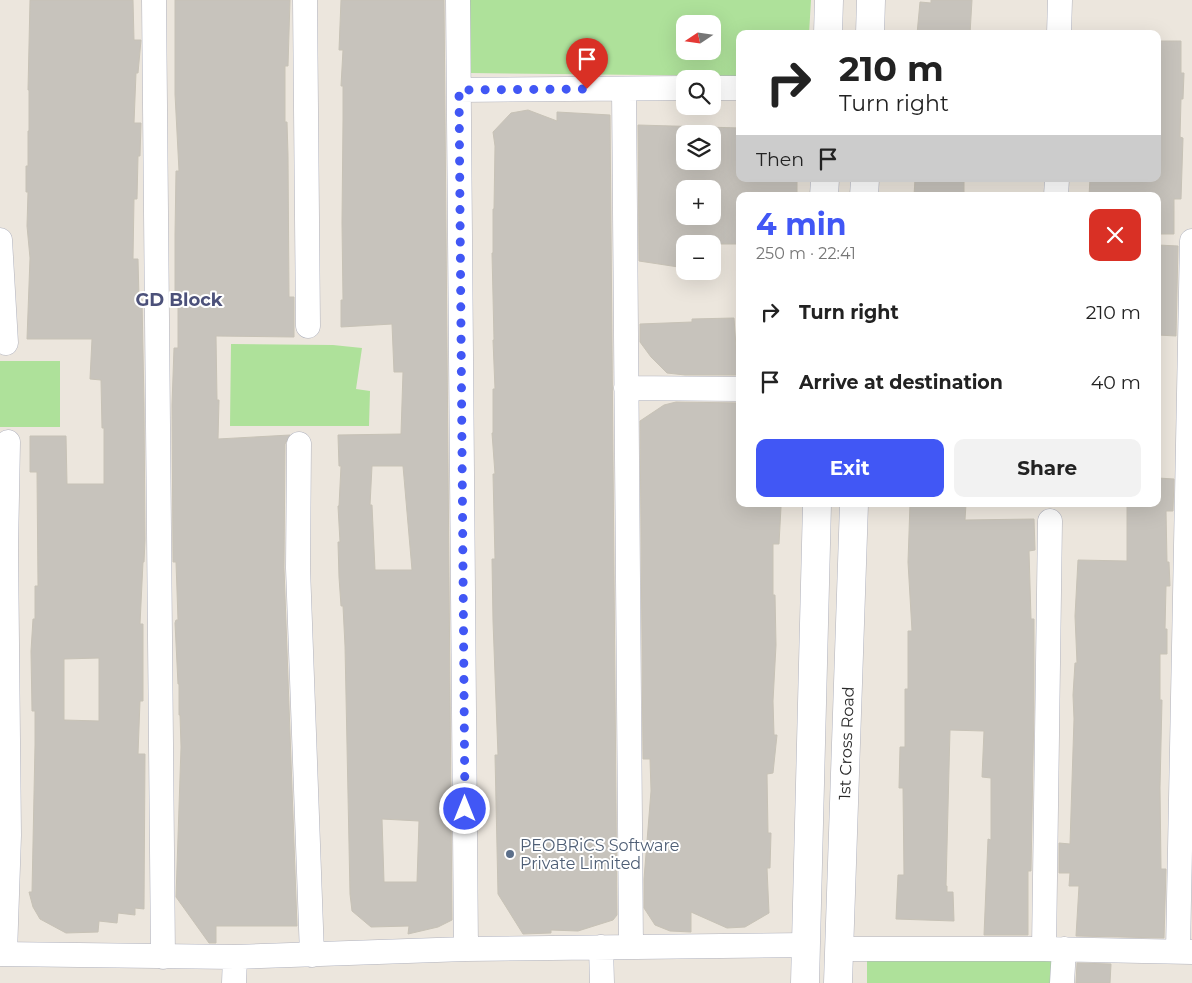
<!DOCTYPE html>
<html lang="en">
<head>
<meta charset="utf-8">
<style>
  :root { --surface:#fff; --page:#f2f2f2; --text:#222; --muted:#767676; --accent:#4157f5 }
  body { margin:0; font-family:Montserrat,sans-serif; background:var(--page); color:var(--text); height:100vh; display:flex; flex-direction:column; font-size:19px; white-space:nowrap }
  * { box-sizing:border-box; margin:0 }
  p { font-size:16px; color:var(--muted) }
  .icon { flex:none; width:28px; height:28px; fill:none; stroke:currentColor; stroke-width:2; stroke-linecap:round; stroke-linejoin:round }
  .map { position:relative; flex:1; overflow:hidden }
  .panel { position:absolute; left:736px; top:192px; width:425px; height:315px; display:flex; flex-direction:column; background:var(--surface); border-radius:10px; box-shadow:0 5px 20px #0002 }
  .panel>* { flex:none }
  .guide { position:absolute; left:736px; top:30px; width:425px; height:152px; border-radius:10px; box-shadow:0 5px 20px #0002; background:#fff; color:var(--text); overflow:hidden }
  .needle { width:32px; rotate:257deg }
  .fabs { position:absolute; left:676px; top:15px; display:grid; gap:10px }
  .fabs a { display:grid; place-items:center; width:45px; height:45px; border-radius:10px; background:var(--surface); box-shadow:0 5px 20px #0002; font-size:25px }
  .pin { position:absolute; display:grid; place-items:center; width:42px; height:42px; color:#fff; margin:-51px -21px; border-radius:50% 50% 50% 0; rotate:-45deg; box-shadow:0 0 5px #0007 }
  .pin .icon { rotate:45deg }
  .me { position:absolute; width:55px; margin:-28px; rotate:0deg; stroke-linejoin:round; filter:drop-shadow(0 0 4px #0008) }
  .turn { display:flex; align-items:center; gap:18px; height:105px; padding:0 20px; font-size:22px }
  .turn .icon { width:65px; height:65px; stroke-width:2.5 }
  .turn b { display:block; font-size:35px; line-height:42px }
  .then { display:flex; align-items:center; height:48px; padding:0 20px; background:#0003; gap:10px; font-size:19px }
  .round { display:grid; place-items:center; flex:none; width:52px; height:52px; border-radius:10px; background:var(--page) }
  .head { display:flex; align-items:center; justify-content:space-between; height:85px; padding:0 20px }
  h1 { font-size:30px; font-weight:700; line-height:38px; color:var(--accent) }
  .primary-button { display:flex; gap:10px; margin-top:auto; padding:10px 20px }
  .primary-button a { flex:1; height:58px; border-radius:10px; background:var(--accent); color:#fff; font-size:20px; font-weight:700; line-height:58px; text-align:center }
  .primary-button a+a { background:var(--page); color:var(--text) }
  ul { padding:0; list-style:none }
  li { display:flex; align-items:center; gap:15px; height:70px; padding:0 20px }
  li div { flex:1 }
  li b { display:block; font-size:19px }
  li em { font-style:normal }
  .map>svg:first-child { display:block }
  .green { fill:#aee19a; fill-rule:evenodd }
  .building { fill:#c7c3bc; stroke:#c7c2b6; fill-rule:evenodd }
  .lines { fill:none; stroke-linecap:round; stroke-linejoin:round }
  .minor-casing { stroke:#b0b2be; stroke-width:25 }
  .tertiary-casing { stroke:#b0b2be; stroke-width:29 }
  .minor { stroke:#fff; stroke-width:24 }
  .tertiary { stroke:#fff; stroke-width:28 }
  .route { stroke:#4157f5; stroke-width:9; stroke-dasharray:0 16.2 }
  .service-dot { fill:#5c6f8a; stroke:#fff; stroke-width:2 }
  .labels { text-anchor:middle; stroke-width:4; stroke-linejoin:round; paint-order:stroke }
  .street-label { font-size:16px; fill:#2a2a2a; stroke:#fff }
  .service-label { font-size:16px; fill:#4e5e75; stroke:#fff; text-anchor:start }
  .neighbourhood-label { font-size:18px; font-weight:bold; fill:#4c517a; stroke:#fff }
</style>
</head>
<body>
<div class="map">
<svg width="1192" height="983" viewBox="0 0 1192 983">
  <rect width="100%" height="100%" fill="#ece6dd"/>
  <path class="green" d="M470,0H811L809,34H740V76L470,73ZM685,24H712V51H685Z
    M231,344L333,345L362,348L356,389L370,391L369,426H230Z
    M0,361H60V427H0Z
    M867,956L1060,961L1059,983H867Z"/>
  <path class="building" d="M30,0H133L134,40H141L138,73H136L134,123H141L140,156H138L137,199H134L133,259H138L139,299H142L144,405L145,540L144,562H143L140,624H143V701H140L138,754H145L144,909L135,908V915L118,913L117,923L99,921L98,932L66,933L40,919L33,907L29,892H32L35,745V711H32L31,651L33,619H35V586H38L37,472H30V436H66L67,484H104V428H102L101,380L90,379L92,339H27L30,258L27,226L28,192H26V166H28V131H29V90H28ZM99,658V721L64,720V659Z
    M175,0H290L288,66H285V122H287L288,155L289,297H294V337L216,336L217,400H219L218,439L290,435L285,444L284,568L297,926H216V943H209L176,897L181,747L180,715H179V684H178L175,623L176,620H178L176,562H173L172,405L174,348H178V297H175V235L176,171H179L175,94Z
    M341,0H444L452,920L438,927L408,934L409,926L371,927L352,911L350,894L345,646L343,606H341L339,577L338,542H340L338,506H339L341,466H339L338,435L401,434L403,372H394L392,324L341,327V300H343L342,223L343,120V86H341L343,50H339ZM372,466H403L412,570H375L372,505H370ZM382,819L419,821L417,882H384Z
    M931,0H972L970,34H917L920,2L931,3Z
    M1158,41H1181V73H1184L1183,99H1181L1180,137L1183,138L1181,199H1174V234H1158V196H1089L1090,179H1158Z
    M528,110L557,121V112L610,115L617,915L613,920L578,931L551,930V933L523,934L498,894L495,755H498L493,621L492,559H495L493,474H495L492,433H493V389H495L493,340H494L492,253H493V209H494L495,146L493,132L511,113Z
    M638,125L740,128V179H797V196H740V244H685V268L639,261ZM685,134H712V161H685ZM685,189H712V216H685Z
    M915,179H964V196H914Z
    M1158,245L1178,246L1176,336L1158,335Z
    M734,318L738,375H685L667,373L651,357L640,342V324L692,322V319Z
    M676,402L740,403V505L781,507L779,544H773V595H775L776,645L773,701L774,735H777L773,773L767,774L768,833H771L770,868H767L769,913L745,927L727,928L691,912V932L670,931L655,925L644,908V879L651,791L650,759H643L640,421L664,405Z
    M1158,478L1174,479L1173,511H1166L1167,562H1169L1170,586H1166L1165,629H1167V654H1160V700H1162L1160,788L1161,869H1166L1164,938L1076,936L1079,886H1069L1070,873H1059V843L1070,844L1074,719L1073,695L1075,663H1077L1075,616L1078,560L1127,561V504H1158Z
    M910,504H966L965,520L1034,519L1035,550L1029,551L1031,619H1034V707L1031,871H1028V935H984L988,839L991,840V778L982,777L984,731L950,730L946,886H947V892H953L954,921L896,919L898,875H904L903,788H899L900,747H905V689H908V631H912L908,562Z
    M1077,963L1111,964L1110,983H1076Z"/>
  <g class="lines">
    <g class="minor-casing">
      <path id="minor" d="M154,0L163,957
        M305,0L308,326
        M458,0L466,949
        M1059,34L1060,0
        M712,88H740
        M624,89L631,947
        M459,90L685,88
        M1056,196L1057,179
        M0,240L6,343
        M626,388L740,389
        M299,444L298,568L312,955
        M601,947L602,983
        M838,949H1044L1192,952
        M1044,949L1050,521
        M1178,951L1192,241
        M5,953L9,835L6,548L8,442
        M0,954L235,957L466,949L806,945
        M234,983L235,957
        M1062,983L1064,949"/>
    </g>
    <g class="tertiary-casing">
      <g id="tertiary">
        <path d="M828,34L829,0"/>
        <path d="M870,34L871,0"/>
        <path d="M824,196L825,179"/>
        <path d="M864,196L865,179"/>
        <path d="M805,983L817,504"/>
        <path id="s1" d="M838,983L854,504"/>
      </g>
    </g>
    <use href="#minor" class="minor"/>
    <use href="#tertiary" class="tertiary"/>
  </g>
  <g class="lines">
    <path class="route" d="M465,809L459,90L587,89"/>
  </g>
  <circle class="service-dot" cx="510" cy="854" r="5"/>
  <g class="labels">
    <g class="street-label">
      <text dy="6" stroke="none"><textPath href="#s1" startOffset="240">1st Cross Road</textPath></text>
    </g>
    <g class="service-label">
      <text x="520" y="851">PEOBRiCS Software<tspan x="520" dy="18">Private Limited</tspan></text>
    </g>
    <g class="neighbourhood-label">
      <text x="179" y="306">GD Block</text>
    </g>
  </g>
</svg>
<div class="fabs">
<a><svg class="needle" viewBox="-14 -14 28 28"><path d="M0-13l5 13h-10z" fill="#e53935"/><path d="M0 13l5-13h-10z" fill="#767676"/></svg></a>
<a><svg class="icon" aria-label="search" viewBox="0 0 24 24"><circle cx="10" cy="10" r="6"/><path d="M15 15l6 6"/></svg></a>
<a><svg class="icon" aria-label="layers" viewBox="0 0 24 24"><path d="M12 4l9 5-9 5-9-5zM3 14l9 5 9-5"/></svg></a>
<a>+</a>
<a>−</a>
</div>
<div class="pin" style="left:587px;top:89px;background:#d93025"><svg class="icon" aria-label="arrive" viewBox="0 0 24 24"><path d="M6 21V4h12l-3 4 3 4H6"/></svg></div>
<svg class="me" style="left:465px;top:809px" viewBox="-20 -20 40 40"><circle r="17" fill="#4157f5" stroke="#fff" stroke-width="3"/><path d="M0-11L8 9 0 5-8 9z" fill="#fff"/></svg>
<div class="guide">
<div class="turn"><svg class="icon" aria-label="right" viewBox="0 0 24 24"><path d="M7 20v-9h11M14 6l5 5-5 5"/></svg><div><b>210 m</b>Turn right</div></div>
<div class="then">Then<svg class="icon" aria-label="arrive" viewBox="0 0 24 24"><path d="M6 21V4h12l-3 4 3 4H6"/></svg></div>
</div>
<section class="panel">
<div class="head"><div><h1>4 min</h1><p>250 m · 22:41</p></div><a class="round" style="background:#d93025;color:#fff"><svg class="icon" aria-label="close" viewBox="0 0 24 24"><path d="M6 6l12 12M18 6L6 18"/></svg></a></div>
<ul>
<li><svg class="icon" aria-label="right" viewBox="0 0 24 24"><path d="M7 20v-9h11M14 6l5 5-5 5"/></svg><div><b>Turn right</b></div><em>210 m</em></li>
<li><svg class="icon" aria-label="arrive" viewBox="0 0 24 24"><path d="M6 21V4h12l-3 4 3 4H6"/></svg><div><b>Arrive at destination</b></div><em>40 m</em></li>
</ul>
<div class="primary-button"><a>Exit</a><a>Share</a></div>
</section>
</div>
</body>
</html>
